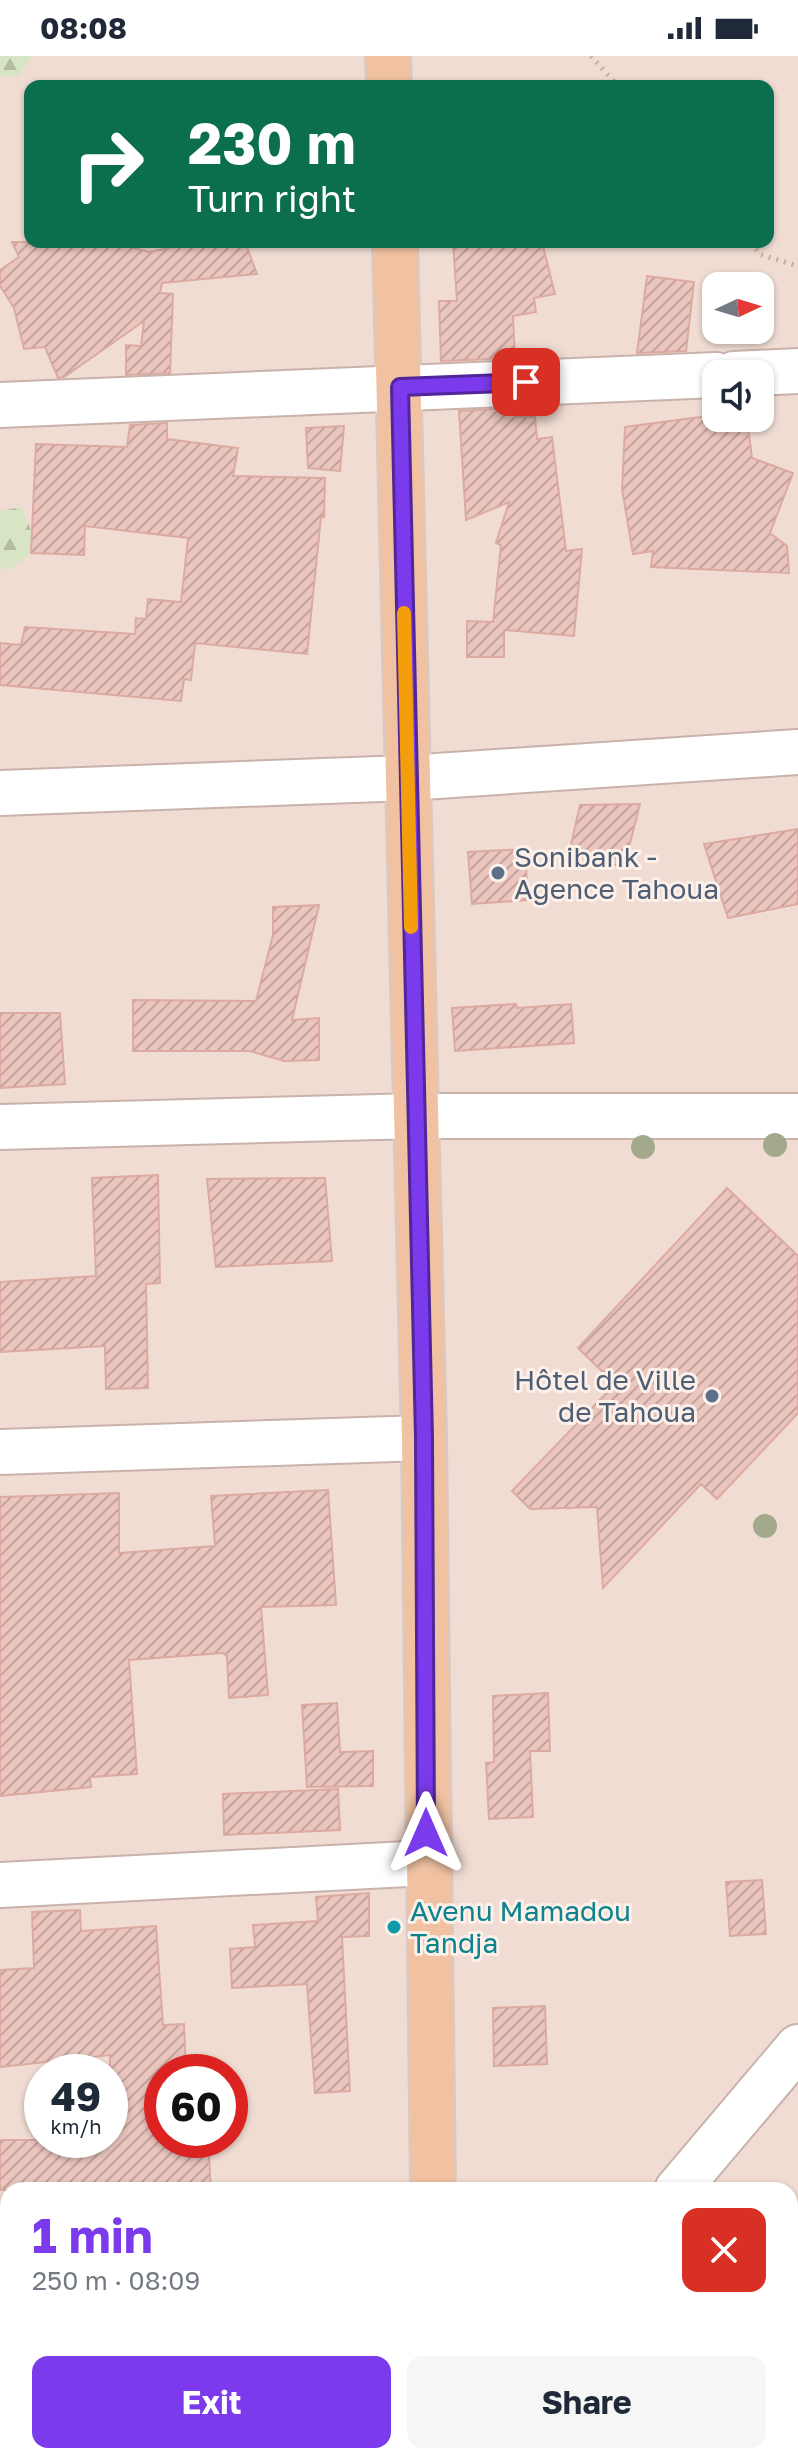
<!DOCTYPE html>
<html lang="en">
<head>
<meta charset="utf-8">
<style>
  :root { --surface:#fff; --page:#f6f6f7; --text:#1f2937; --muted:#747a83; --accent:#7c3aed }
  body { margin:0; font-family:"Golos Text",sans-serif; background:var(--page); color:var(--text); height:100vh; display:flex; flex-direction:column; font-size:30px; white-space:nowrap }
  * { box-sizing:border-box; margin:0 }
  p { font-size:26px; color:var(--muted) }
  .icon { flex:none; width:44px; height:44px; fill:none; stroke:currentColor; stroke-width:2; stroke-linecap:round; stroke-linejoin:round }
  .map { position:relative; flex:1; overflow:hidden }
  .panel { position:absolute; left:0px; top:2126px; width:798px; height:282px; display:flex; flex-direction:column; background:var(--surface); border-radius:24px 24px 0 0; box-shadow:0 2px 6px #0004 }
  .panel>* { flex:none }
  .banner { position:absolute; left:24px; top:24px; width:750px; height:168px; border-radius:16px; box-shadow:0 2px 6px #0004; background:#0b6e4f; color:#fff; overflow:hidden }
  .needle { width:52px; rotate:86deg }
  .controls { position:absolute; left:702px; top:216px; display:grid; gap:16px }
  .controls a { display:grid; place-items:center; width:72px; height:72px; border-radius:16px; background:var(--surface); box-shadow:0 2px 6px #0004; font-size:40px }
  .speed { position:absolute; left:24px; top:1998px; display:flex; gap:16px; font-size:40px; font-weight:700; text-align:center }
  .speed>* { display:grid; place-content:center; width:104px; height:104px; border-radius:50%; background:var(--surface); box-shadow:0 2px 6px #0004; line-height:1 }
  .speed small { font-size:20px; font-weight:400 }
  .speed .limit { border:12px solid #d22; background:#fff; color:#111 }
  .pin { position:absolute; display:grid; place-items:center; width:68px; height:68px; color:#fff; margin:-34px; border-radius:16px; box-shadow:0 4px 12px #0006 }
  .me { position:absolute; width:88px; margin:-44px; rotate:0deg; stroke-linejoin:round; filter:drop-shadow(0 0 6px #0008) }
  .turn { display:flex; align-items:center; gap:28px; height:168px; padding:0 32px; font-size:36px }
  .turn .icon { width:104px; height:104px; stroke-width:2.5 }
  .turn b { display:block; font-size:56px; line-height:68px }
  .round { display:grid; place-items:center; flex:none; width:84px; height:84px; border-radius:16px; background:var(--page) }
  .headline { display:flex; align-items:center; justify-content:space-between; height:136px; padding:0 32px }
  h1 { font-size:48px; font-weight:700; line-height:60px; color:var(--accent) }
  .button { display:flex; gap:16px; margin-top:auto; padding:16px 32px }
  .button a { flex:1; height:92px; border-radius:16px; background:var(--accent); color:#fff; font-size:32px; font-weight:700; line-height:92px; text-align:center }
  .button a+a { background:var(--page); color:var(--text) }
  .status { display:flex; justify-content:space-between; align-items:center; height:56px; padding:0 40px; background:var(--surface); direction:ltr }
  .status svg { height:22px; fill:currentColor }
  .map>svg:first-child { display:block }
  .residential { fill:#f0dcd2; fill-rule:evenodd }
  .commercial { fill:#f8dad8 }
  .forest { fill:url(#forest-firs) }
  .building { fill:url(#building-hatch); stroke:#dcaaa0; stroke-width:2 }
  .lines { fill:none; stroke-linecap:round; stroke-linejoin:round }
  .minor-casing { stroke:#c8b2ab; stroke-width:48 }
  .major-casing { stroke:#d4cbc9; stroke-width:48 }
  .path { stroke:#d0a9a2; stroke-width:5; stroke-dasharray:2 6; stroke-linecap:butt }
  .minor { stroke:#fff; stroke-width:44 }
  .major { stroke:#f1c2a2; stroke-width:44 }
  .tree { fill:#a3a98d }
  .route-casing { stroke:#51269a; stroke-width:20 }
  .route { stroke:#7c3aed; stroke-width:14 }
  .slow { stroke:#f59e0b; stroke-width:14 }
  .service-dot { fill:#5c6f8a; stroke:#fdf0e9; stroke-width:3 }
  .culture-dot { fill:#0f9aa8; stroke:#fdf0e9; stroke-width:3 }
  .labels { text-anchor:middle; stroke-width:6; stroke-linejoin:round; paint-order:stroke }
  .service-label { font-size:28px; fill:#4e5e75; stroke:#fdf0e9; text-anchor:start }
  .culture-label { font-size:28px; fill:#0d838f; stroke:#fdf0e9; text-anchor:start }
</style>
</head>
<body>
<div class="status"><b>08:08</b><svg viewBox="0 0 49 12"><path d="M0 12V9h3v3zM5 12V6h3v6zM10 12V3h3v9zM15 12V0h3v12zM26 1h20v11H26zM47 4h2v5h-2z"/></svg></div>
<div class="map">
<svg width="798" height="2407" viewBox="0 0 798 2407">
  <defs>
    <pattern id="forest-firs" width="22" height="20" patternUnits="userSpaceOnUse" patternTransform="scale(2)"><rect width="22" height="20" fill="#d8e5c4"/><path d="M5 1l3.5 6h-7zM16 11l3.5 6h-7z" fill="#b3bca1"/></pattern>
    <pattern id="building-hatch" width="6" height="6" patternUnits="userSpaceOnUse" patternTransform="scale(2)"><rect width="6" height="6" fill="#ebc6be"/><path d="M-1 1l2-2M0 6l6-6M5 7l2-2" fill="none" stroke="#c3a39d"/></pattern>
  </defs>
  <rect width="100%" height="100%" fill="#f9ece3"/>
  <path class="residential" d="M0,0H798V2407H0ZM30,30H768V186H30ZM716,230H760V274H716ZM716,318H760V362H716ZM42,2016H110V2084H42ZM162,2016H230V2084H162ZM8,2134H790V2400H8Z"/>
  <path class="commercial" d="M0,2394H8V2400H344L345,2407H0Z"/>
  <path class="forest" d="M0,0H33L19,20L0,21Z
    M22,451L32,477L31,497L9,514L0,512V455Z"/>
  <path class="building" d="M12,186H111L149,196L198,186H245L257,218L162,227L160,237L173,238L170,317L126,319V289L141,290L144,265L64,321L58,322L45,291L24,293L14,252L0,230V214L19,201Z
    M453,186H542L555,238L534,242L536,256L513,260L515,302L441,305L439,245H457Z
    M647,220L694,226L686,295L637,297Z
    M516,352L517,361H535L537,383L552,381L566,495L582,493L574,580L504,574V601H467V565L493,566L501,489L496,487L509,446L466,464L459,355Z
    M716,359L747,362L752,402L793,417L770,477L787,490L789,517L651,511L653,495L633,498L622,433L625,371Z
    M167,367V383L238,392L233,420L325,422L324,461H321L307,598L195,587L191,624L184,623L181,645L0,629V587L21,589L25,571L135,578L136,562L146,563L148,543L181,546L188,482L85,470L84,499L31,497L36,388L127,391L130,369Z
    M344,370L340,415L308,412L306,372Z
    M640,748L624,811L569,797L580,749Z
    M798,773V848L728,862L704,788Z
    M525,793L528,844L472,848L468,796Z
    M319,849L292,964L319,962V1004L284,1005L250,995H133V944L256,945L273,879V851Z
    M516,948L517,952L571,948L574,987L455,995L452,952Z
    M0,957H60L65,1028L0,1032Z
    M158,1119L160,1227L146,1228L148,1332L106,1333L105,1290L0,1296V1226L96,1220L92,1122Z
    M325,1122L332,1205L216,1211L207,1123Z
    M727,1132L798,1200V1357L717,1443L701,1428L603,1532L597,1451L530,1453L512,1435L615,1328L578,1292Z
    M328,1434L336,1549L261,1551L268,1639L229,1642L227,1600L223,1597L129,1604L137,1718L90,1721L91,1731L0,1740V1441L119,1437V1497L215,1490L211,1440Z
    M548,1637L550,1695H530L533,1761L489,1763L486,1707L494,1706L493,1640Z
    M337,1647L340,1696L373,1695V1730L307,1731L302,1649Z
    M338,1733L340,1774L224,1779L223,1738Z
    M762,1824L766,1878L730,1880L726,1826Z
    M369,1837V1880L342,1881L350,2035L315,2037L307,1928L232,1932L230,1893L255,1891L253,1869L318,1865L316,1841Z
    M80,1854L81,1875L156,1870L163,1969L184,1968L186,2016H162V2088L208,2085L211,2134H0V2084H110V1999L0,2011V1914L34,1912L32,1856Z
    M545,1950L547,2008L494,2010L493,1952Z"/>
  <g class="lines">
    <g class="minor-casing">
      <path id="minor" d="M734,318L798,315
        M0,349L716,319
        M0,737L407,722L798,696
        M0,1071L417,1060H798
        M0,1396L424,1382
        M0,1829L427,1807
        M677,2134L798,1991
        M790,2252L798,2251
        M790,2284H798
        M0,2302H8
        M0,2360H8"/>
    </g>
    <g class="major-casing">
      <path id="major" d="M388,0L389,30
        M395,186L424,1382L433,2134
        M431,2400V2407
        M476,2400V2407"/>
    </g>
    <path class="path" d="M591,0L618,30
      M752,186L759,198L798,210"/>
    <use href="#minor" class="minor"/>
    <use href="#major" class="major"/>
  </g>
  <g class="tree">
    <circle cx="775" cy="1089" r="12"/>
    <circle cx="643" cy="1091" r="12"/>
    <circle cx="765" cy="1470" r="12"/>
  </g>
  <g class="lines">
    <g class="route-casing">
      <path id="route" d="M426,1777L424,1382L400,331L526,326"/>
    </g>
    <use href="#route" class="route"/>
    <path class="slow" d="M404,557L411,871"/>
  </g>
  <g class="service-dot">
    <circle cx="498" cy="817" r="8"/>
    <circle cx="712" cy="1340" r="8"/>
  </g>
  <circle class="culture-dot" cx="394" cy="1871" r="8"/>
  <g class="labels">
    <g class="service-label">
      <text x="514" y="811">Sonibank -<tspan x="514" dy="32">Agence Tahoua</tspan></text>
      <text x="696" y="1334" text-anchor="end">Hôtel de Ville<tspan x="696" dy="32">de Tahoua</tspan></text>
    </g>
    <g class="culture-label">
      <text x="410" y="1865">Avenu Mamadou<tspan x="410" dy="32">Tandja</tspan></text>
    </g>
  </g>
</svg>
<div class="controls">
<a><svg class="needle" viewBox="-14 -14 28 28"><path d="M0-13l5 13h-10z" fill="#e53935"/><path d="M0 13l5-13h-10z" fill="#747a83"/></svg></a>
<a><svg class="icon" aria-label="sound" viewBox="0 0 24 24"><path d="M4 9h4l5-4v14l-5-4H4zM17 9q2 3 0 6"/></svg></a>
</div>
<div class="speed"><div>49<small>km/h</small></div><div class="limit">60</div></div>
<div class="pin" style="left:526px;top:326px;background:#d93025"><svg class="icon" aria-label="arrive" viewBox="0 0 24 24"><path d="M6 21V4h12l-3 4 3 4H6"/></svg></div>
<svg class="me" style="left:426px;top:1777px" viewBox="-20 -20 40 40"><path d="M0-17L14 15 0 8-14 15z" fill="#7c3aed" stroke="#fff" stroke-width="4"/></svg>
<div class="banner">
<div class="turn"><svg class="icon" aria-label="right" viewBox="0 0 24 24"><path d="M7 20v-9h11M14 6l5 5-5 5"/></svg><div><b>230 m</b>Turn right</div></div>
</div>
<section class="panel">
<div class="headline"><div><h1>1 min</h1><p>250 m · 08:09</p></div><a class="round" style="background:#d93025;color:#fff"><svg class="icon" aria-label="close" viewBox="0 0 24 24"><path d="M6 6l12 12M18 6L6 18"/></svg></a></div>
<div class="button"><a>Exit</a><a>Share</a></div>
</section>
</div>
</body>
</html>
